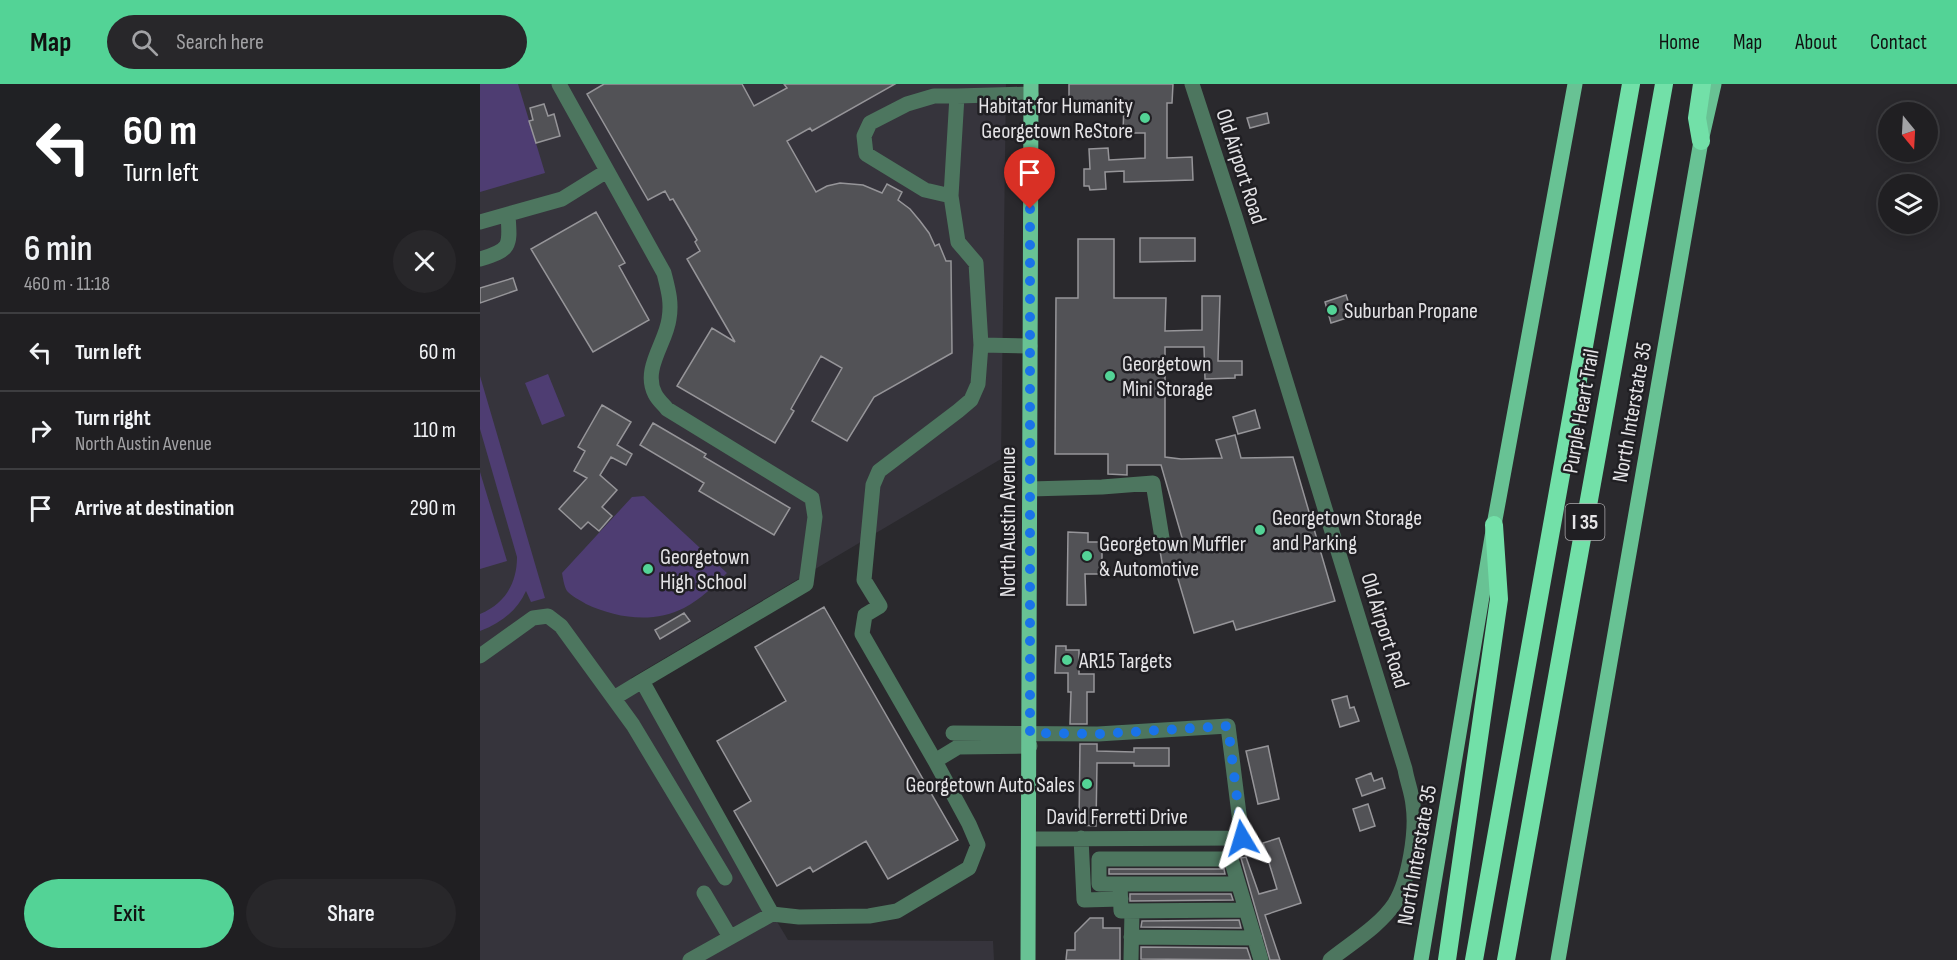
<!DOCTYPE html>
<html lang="en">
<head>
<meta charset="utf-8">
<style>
  :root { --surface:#201f22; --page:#28272a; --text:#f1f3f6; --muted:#a2a2a5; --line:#3d3d40; --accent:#53d396 }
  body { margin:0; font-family:"Sofia Sans Condensed",sans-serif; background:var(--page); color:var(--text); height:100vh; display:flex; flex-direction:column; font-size:22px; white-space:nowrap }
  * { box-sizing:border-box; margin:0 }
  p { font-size:20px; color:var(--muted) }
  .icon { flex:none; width:33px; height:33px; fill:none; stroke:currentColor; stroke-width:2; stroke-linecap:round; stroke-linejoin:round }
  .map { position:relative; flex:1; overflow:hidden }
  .drawer { display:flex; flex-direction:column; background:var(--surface); width:480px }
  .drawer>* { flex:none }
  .banner { background:#202124; color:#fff; overflow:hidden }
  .needle { width:39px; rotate:162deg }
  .buttons { position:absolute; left:1398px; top:18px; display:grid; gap:12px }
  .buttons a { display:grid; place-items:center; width:60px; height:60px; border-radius:50%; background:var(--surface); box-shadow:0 3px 15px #0003,0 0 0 2px var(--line); font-size:30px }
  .pin { position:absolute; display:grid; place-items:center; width:51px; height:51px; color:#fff; margin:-62px -26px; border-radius:50% 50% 50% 0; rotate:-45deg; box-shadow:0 0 6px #0007 }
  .pin .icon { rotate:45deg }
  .me { position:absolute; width:66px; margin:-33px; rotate:353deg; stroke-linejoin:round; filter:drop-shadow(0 0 4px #0008) }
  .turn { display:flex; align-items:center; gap:21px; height:126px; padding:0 24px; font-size:27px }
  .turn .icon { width:78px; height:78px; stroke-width:2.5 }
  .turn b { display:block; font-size:42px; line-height:51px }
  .round { display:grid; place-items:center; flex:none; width:63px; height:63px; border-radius:32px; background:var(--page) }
  .headline { display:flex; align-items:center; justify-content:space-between; height:102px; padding:0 24px }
  h1 { font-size:36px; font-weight:600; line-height:45px }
  .button { display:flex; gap:12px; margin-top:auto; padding:12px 24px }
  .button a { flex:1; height:69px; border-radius:36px; background:var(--accent); color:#111; font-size:24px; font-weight:600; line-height:69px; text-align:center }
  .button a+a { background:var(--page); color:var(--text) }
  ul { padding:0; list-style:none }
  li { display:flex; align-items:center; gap:18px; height:78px; padding:0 24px; border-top:2px solid var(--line) }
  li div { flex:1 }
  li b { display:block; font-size:22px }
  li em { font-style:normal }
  header { display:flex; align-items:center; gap:36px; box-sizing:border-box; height:84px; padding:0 30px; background:var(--accent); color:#111 }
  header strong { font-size:28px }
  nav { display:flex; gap:33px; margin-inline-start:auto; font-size:21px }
  .search { width:420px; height:54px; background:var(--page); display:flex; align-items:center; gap:15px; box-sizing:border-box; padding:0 21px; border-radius:33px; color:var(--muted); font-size:22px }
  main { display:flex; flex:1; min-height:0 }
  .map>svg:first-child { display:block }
  .built { fill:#36343c }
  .green { fill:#4e3d72 }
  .building { fill:#525256; stroke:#969599; stroke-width:1.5 }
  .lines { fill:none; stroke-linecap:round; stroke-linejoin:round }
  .minor { stroke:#4d765f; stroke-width:15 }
  .major { stroke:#68c294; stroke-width:15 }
  .highway { stroke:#72e0a8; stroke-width:18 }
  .route { stroke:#1a73e8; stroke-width:10; stroke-dasharray:0 18 }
  .poi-dot { fill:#53d396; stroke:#201f23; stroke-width:2 }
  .labels { text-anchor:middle; stroke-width:5; stroke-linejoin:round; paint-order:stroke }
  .shield { fill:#201f23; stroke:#aaa9ac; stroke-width:1.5 }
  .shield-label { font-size:21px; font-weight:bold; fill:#e5e4e7 }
  .poi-label { font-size:22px; fill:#e5e4e7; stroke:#201f23; text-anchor:start }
  .street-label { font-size:22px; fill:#e5e4e7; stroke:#201f23 }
</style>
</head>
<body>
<header>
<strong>Map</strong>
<div class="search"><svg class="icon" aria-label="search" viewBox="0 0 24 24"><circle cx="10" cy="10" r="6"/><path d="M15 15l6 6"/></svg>Search here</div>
<nav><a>Home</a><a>Map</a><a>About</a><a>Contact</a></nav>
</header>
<main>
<section class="drawer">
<div class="banner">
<div class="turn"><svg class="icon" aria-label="left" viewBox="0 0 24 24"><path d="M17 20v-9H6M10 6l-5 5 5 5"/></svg><div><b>60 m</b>Turn left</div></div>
</div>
<div class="headline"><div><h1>6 min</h1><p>460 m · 11:18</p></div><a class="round"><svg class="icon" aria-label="close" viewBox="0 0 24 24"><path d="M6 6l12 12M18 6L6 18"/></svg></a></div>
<ul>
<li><svg class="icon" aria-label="left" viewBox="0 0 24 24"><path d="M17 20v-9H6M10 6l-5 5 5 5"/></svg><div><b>Turn left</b></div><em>60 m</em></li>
<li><svg class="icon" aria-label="right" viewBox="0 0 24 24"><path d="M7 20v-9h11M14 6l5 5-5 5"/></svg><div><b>Turn right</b><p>North Austin Avenue</p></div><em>110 m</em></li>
<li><svg class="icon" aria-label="arrive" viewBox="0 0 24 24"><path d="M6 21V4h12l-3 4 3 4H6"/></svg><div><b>Arrive at destination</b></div><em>290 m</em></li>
</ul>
<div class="button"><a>Exit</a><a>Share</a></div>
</section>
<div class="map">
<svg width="1477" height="876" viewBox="0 0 1477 876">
  <rect width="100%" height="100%" fill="#2a292d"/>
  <path class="built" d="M0,0H526L521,375L151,594L308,856L513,857L514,876H0Z"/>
  <path class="green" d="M0,0H38L65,89L0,108Z
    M68,290L85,332L62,341L45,299Z
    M0,292L65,514L51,518L46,507C37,527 21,539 0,547V530C25,520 37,499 37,473L0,345Z
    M0,388L27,477L0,485Z
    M164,412L247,489C234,502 221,515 204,524C173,540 136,534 106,520C100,516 91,512 87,507C84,502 83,494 82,489L152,413Z"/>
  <path class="building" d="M124,0H262L274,22L307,4L304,0H415L332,47L330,44L307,57L336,108L347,102L360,99L383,101L402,109L407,100L422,108L418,116L430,125L440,137L449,149L455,162L459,160L466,177H471L472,269L394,313L367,357L332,337L362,284L341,272L311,325L314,327L295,359L197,302L232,244L255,258L207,175L220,167L215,158L217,156L193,115L190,116L185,107L168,116L107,10Z
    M589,0H693L692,19H687V74L712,73L713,96L644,98V87L625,88L626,105L610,106L609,102H604V85H610L609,65L628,64L629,76L665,74V49H643L644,18L589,17Z
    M64,20L68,32L74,30L80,52L56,59L49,37L53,36L50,24Z
    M787,29L789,39L770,44L767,34Z
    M116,128L145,179L139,182L169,236L113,268L51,165Z
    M660,154H715V177L660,178Z
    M598,155H634V214H686L685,247L722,246V212H740L738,277H762V291H755V294L725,295L724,263H685V373L701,375L742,374L736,356L755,351L761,374L813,373L855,517L756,546L753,537L714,549L696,488L684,490L680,467L705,464L681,381H647V391L628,390V370H575L576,214H598Z
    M33,194L37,206L0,219V204Z
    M866,211L873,232L851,239L845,218Z
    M122,321L151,338L137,361L152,370L146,381L131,373L120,391L137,406L122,423L132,432L119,447L108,438L101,445L79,425L107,394L94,387L105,367L98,363Z
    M775,326L780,344L758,350L753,333Z
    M173,339L226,370L224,373L310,424L294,451L219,407L224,399L160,361Z
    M588,448L608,449V458H622V490H605L606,521H587Z
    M344,523L478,756L408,795L386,757L333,788L330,783L297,802L254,727L271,717L237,657L306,617L275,563Z
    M204,529L210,537L180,555L175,546Z
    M576,562H586V566H599V590H614V608H607V640H590L591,608H588V589H575Z
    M867,612L870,624L874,623L879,637L860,643L852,616Z
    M600,660H617V667L654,668V664H689V682H654V679H617L616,742L599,741Z
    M788,662L799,715L778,720L766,667Z
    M891,689L894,697L902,694L905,704L882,712L876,695Z
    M888,720L895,742L880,747L873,725Z
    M799,754L821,819L785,831L800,876H790L761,774L766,773L779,810L797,805L783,759Z
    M629,785H744L745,790H629Z
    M650,810H751L753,816L650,817Z
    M610,834H623V844H640V876H586L587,866H595V849Z
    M759,836L761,844L661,843L662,837Z
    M661,863L767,864L771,876L661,875Z"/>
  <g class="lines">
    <path class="minor" d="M79,0L184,189C188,205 192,218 189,235C186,259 162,285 175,310C178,316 183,320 187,325L332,414L335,433L326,500L162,597L292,830L319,833L389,832L417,827L489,784L498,761L489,740L455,677L478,663L550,662
      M712,0L755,132L925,685C927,697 932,709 933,721C937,747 929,796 915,819C900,842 871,859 850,876
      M477,12L551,10
      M0,138L82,115L127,87
      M0,175C32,166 30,161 28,131
      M501,261L550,262
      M550,405L622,403L673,399L682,454
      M0,572L53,534L68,532L81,542L153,641L245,794
      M134,614L162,597
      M473,649L618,650L748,642L762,754L549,755
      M455,677L382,550L385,531L400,522L384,496L393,401L399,387L478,327L491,316L498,300L501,261L496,179L478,158L471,112L445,106L386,70L384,52L390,39L427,20L454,12H477L471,112
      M601,754L604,816L641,815
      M640,800L641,827L766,826
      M758,800H619V775H751L781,876
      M224,809L250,853
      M651,853L775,854
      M210,876L292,830
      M651,876L652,827"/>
    <path class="major" d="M548,876L551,0
      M941,876L1014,441L1095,0
      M1078,876L1221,57L1234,0"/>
    <path class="highway" d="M1221,57L1217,34L1222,0
      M967,876L1019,515L1014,441
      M994,876L1151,0
      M1026,876L1184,0"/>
  </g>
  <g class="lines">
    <path class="route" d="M550,125V649L618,650L748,642L762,754"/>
  </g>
  <g class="poi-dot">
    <circle cx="665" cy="34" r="6"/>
    <circle cx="852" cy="226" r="6"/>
    <circle cx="630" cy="292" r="6"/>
    <circle cx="780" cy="446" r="6"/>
    <circle cx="607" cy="472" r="6"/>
    <circle cx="168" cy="485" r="6"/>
    <circle cx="587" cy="576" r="6"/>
    <circle cx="607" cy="700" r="6"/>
  </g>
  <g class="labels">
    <rect class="shield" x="1085.5" y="420" width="39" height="36" rx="4.5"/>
    <g class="shield-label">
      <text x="1105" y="445">I 35</text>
    </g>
    <g class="poi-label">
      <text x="653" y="29" text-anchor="end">Habitat for Humanity<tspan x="653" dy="25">Georgetown ReStore</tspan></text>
      <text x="864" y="234">Suburban Propane</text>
      <text x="642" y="287">Georgetown<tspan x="642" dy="25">Mini Storage</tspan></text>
      <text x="792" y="441">Georgetown Storage<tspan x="792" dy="25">and Parking</tspan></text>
      <text x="619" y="467">Georgetown Muffler<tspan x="619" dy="25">&amp; Automotive</tspan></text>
      <text x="180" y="480">Georgetown<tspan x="180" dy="25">High School</tspan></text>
      <text x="599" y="584">AR15 Targets</text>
      <text x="595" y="708" text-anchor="end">Georgetown Auto Sales</text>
    </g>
    <g class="street-label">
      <text transform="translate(762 82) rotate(72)" y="8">Old Airport Road</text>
      <text transform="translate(1100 327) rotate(-80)" y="8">Purple Heart Trail</text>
      <text transform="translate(1151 328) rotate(-80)" y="8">North Interstate 35</text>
      <text transform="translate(527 438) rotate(-90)" y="8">North Austin Avenue</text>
      <text transform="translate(906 546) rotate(73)" y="8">Old Airport Road</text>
      <text x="637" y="740">David Ferretti Drive</text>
      <text transform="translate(936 771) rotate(-80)" y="8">North Interstate 35</text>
    </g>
  </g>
</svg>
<div class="buttons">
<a><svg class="needle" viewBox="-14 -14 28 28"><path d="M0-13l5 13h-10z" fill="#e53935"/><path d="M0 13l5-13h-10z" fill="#a2a2a5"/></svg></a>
<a><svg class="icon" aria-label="layers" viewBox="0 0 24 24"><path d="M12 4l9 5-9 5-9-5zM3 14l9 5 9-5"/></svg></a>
</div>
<div class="pin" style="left:550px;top:125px;background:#d93025"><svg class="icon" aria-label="arrive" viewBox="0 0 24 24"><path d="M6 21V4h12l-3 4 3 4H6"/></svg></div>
<svg class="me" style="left:762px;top:754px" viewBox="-20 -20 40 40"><path d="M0-17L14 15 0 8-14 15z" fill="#1a73e8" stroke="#fff" stroke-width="4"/></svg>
</div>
</main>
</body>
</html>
